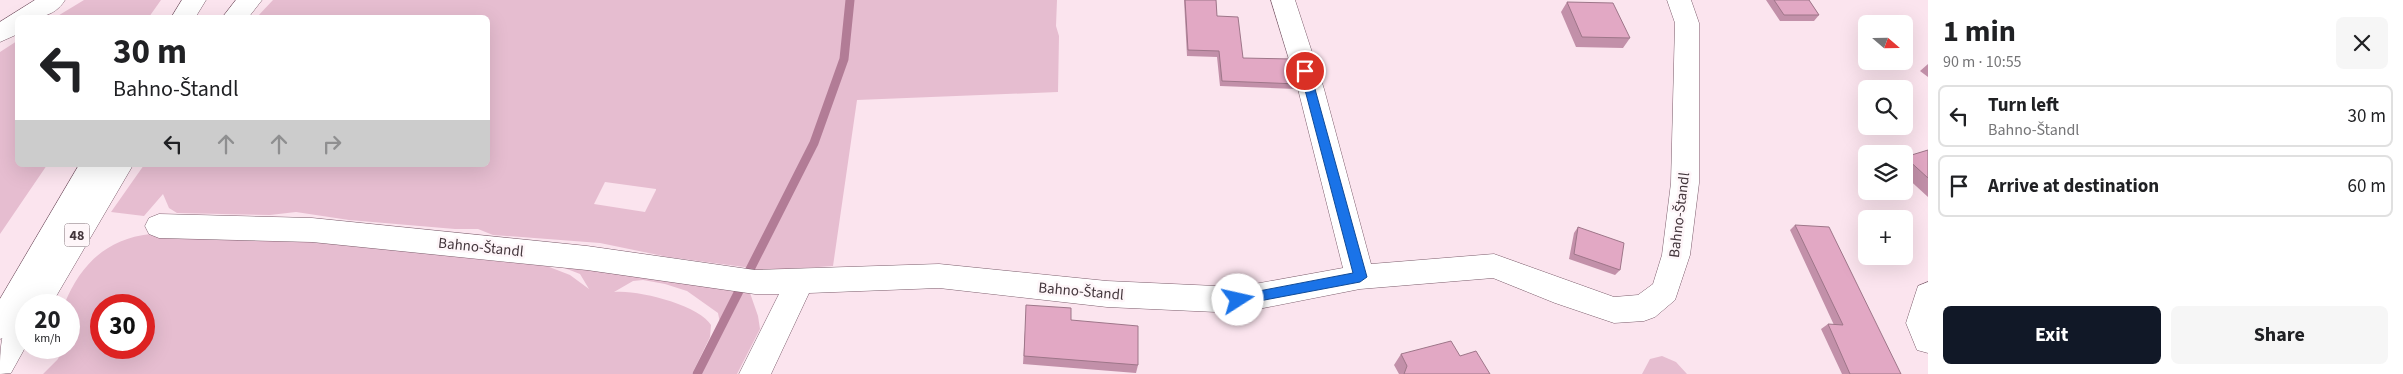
<!DOCTYPE html>
<html lang="en">
<head>
<meta charset="utf-8">
<style>
  :root { --surface:#fff; --page:#f6f6f6; --text:#202124; --muted:#757577; --line:#e0e0e0; --accent:#111827 }
  body { margin:0; font-family:"Source Sans 3",sans-serif; background:var(--page); color:var(--text); height:100vh; display:flex; flex-direction:column; font-size:19px; white-space:nowrap }
  * { box-sizing:border-box; margin:0 }
  p { font-size:16px; color:var(--muted) }
  .icon { flex:none; width:28px; height:28px; fill:none; stroke:currentColor; stroke-width:2; stroke-linecap:round; stroke-linejoin:round }
  .map { position:relative; flex:1; overflow:hidden }
  .details { display:flex; flex-direction:column; background:var(--surface); width:475px }
  .details>* { flex:none }
  .top-card { position:absolute; left:15px; top:15px; width:475px; height:152px; border-radius:8px; box-shadow:0 5px 20px #0002; background:#fff; color:var(--text); overflow:hidden }
  .needle { width:32px; rotate:110deg }
  .controls { position:absolute; left:1858px; top:15px; display:grid; gap:10px }
  .controls a { display:grid; place-items:center; width:55px; height:55px; border-radius:8px; background:var(--surface); box-shadow:0 5px 20px #0002; font-size:25px }
  .speed { position:absolute; left:15px; top:294px; display:flex; gap:10px; font-size:25px; font-weight:700; text-align:center }
  .speed>* { display:grid; place-content:center; width:65px; height:65px; border-radius:50%; background:var(--surface); box-shadow:0 5px 20px #0002; line-height:1 }
  .speed small { font-size:12px; font-weight:400 }
  .speed .limit { border:8px solid #d22; background:#fff; color:#111 }
  .pin { position:absolute; display:grid; place-items:center; width:42px; height:42px; color:#fff; margin:-21px; border:2px solid #fff; border-radius:50%; box-shadow:0 1px 5px #0007 }
  .me { position:absolute; width:55px; margin:-28px; rotate:80deg; stroke-linejoin:round; filter:drop-shadow(0 0 4px #0008) }
  .turn { display:flex; align-items:center; gap:18px; height:105px; padding:0 15px; font-size:22px }
  .turn .icon { width:65px; height:65px; stroke-width:2.5 }
  .turn b { display:block; font-size:35px; line-height:42px }
  .lanes { display:flex; align-items:center; height:48px; padding:0 15px; background:#0003; justify-content:center; gap:25px; direction:ltr }
  .lanes .off { opacity:.35 }
  .round { display:grid; place-items:center; flex:none; width:52px; height:52px; border-radius:8px; background:var(--page) }
  .summary { display:flex; align-items:center; justify-content:space-between; height:85px; padding:0 15px }
  h1 { font-size:30px; font-weight:700; line-height:38px }
  .button { display:flex; gap:10px; margin-top:auto; padding:10px 15px }
  .button a { flex:1; height:58px; border-radius:8px; background:var(--accent); color:#fff; font-size:20px; font-weight:700; line-height:58px; text-align:center }
  .button a+a { background:var(--page); color:var(--text) }
  ul { padding:0; list-style:none }
  li { display:flex; align-items:center; gap:15px; height:62px; margin:0 10px 8px; padding:0 5px; border:2px solid var(--line); border-radius:8px }
  li div { flex:1 }
  li b { display:block; font-size:19px }
  li em { font-style:normal }
  main { display:flex; flex:1; min-height:0 }
  .map>svg:first-child { display:block }
  .green { fill:#e6bdd0; fill-rule:evenodd }
  .lines { fill:none; stroke-linecap:round; stroke-linejoin:round }
  .stream { stroke:#b27c96; stroke-width:9 }
  .minor-casing { stroke:#7c5d6c; stroke-width:1 }
  .secondary-casing { stroke:#7c5d6c; stroke-width:1 }
  .motorway-casing { stroke:#7c5d6c; stroke-width:1 }
  .minor { fill:#fff; fill-rule:evenodd }
  .secondary { fill:#fff; fill-rule:evenodd }
  .motorway { fill:#fff; fill-rule:evenodd }
  .wall { fill:#c290a9 }
  .building { fill:#e2a8c4; stroke:#9e7689 }
  .route { fill:#1a73e8; stroke:#114b97 }
  .labels { text-anchor:middle; stroke-width:5; stroke-linejoin:round; paint-order:stroke }
  .shield { fill:#fef6f9; stroke:#7c7075; stroke-width:1 }
  .shield-label { font-size:14px; font-weight:bold; fill:#44363c }
  .street-label { font-size:15px; fill:#44363c; stroke:#fef6f9 }
</style>
</head>
<body>
<main>
<div class="map">
<svg width="1928" height="374" viewBox="0 0 1928 374">
  <rect width="100%" height="100%" fill="#fbe4ee"/>
  <path class="green" d="M84,0H161L149,17H56Z
    M273,0H1057L1056,26L1059,36L1058,92L857,100L833,266L758,271L744,267L668,257L600,243L493,235L478,229H455L349,220L296,212L270,215L177,213L169,208L163,194L144,216L111,212L144,165H488V18L257,17ZM605,182L656,189V190L645,212L594,204Z
    M17,41L18,165H47L0,234V52Z
    M150,234L375,243L539,263L570,275L589,289L580,274L562,267L735,287L750,293L758,316L760,329L737,374H693L720,323L718,313L687,291L665,284L643,280L633,281L614,292C636,289 700,305 711,325L710,337L692,374H43L58,359L63,348H69V305H64C80,265 106,239 150,234ZM101,305H144V348H101Z
    M1662,356L1676,362L1687,374H1642L1650,359Z"/>
  <g class="lines">
    <path class="stream" d="M697,374L814,143L844,59L850,0"/>
    <g class="minor-casing">
      <path id="minor" d="M1271,0H1295L1324,89L1371,264L1494,254L1614,297L1638,295L1653,284L1662,255L1671,183L1675,23L1667,0H1691L1699,23V183L1690,255L1675,300L1655,317L1644,321L1614,323L1555,303L1493,278L1360,289L1238,313L1107,307L939,288L809,293L771,374H739L779,294H755L587,270L312,242L159,238L149,234L145,226L149,218L159,214L312,218L587,246L755,270L939,264L1107,281L1238,287L1343,268L1298,89Z
        M1928,282V353L1917,350L1906,323L1918,286Z"/>
    </g>
    <g class="secondary-casing">
      <path id="secondary" d="M182,0H206L195,18H171Z
        M79,165H107L11,335L0,339V299Z"/>
    </g>
    <g class="motorway-casing">
      <path id="motorway" d="M35,0H65C54,18 36,18 18,18V34L0,42V22Z
        M236,0H262L248,18H222Z
        M105,165H133L51,305H26V346L11,373L0,374C0,353 0,316 21,308L20,305L24,296Z"/>
    </g>
    <use href="#minor" class="minor"/>
    <use href="#secondary" class="secondary"/>
    <use href="#motorway" class="motorway"/>
  </g>
  <path class="wall" d="M1184,0H1216L1217,16L1243,58L1298,84L1296,89L1220,86L1217,57L1187,56Z
    M1766,0H1809L1819,15L1814,21H1780Z
    M1567,2L1630,38L1623,48L1576,47L1561,12Z
    M1928,64V77L1920,71Z
    M1928,150V197L1904,175V158Z
    M1795,225L1901,374H1842L1821,329L1828,324L1834,325L1790,230Z
    M1578,227L1620,270L1615,275L1569,259L1574,233Z
    M1026,314L1071,320L1138,365L1136,373L1023,364Z
    M1401,354L1460,356L1490,374H1399L1394,365Z"/>
  <path class="building" d="M1185,0H1216L1217,16L1238,17L1243,58L1291,59L1298,84L1222,81L1219,51L1188,50Z
    M1774,0H1809L1819,15H1784Z
    M1567,2L1613,3L1630,38L1582,37Z
    M1928,150V178L1905,157Z
    M1795,225L1829,227L1901,374H1850L1828,324L1843,325Z
    M1578,227L1624,243L1620,270L1574,254Z
    M1026,305L1071,308V320L1138,326V365L1024,356Z
    M1451,341L1460,356L1476,351L1490,374H1404L1407,366L1401,354Z"/>
  <path class="route" d="M1305,67L1310,71L1367,277L1360,282L1238,305L1231,300L1238,295L1353,273L1300,71Z"/>
  <g class="labels">
    <rect class="shield" x="64.5" y="223.5" width="25" height="23" rx="4"/>
    <g class="shield-label">
      <text x="77" y="240">48</text>
    </g>
    <g class="street-label">
      <text transform="translate(1679 215) rotate(-83)" y="5">Bahno-Štandl</text>
      <text transform="translate(481 247) rotate(6)" y="5">Bahno-Štandl</text>
      <text transform="translate(1081 291) rotate(5)" y="5">Bahno-Štandl</text>
    </g>
  </g>
</svg>
<div class="controls">
<a><svg class="needle" viewBox="-14 -14 28 28"><path d="M0-13l5 13h-10z" fill="#e53935"/><path d="M0 13l5-13h-10z" fill="#757577"/></svg></a>
<a><svg class="icon" aria-label="search" viewBox="0 0 24 24"><circle cx="10" cy="10" r="6"/><path d="M15 15l6 6"/></svg></a>
<a><svg class="icon" aria-label="layers" viewBox="0 0 24 24"><path d="M12 4l9 5-9 5-9-5zM3 14l9 5 9-5"/></svg></a>
<a>+</a>
</div>
<div class="speed"><div>20<small>km/h</small></div><div class="limit">30</div></div>
<div class="pin" style="left:1305px;top:71px;background:#d93025"><svg class="icon" aria-label="arrive" viewBox="0 0 24 24"><path d="M6 21V4h12l-3 4 3 4H6"/></svg></div>
<svg class="me" style="left:1238px;top:300px" viewBox="-20 -20 40 40"><circle r="19" fill="#fff"/><path d="M0-13L10 11 0 6-10 11z" fill="#1a73e8"/></svg>
<div class="top-card">
<div class="turn"><svg class="icon" aria-label="left" viewBox="0 0 24 24"><path d="M17 20v-9H6M10 6l-5 5 5 5"/></svg><div><b>30 m</b>Bahno-Štandl</div></div>
<div class="lanes"><svg class="icon" aria-label="left" viewBox="0 0 24 24"><path d="M17 20v-9H6M10 6l-5 5 5 5"/></svg><svg class="icon off" aria-label="ahead" viewBox="0 0 24 24"><path d="M12 20V5M6 11l6-6 6 6"/></svg><svg class="icon off" aria-label="ahead" viewBox="0 0 24 24"><path d="M12 20V5M6 11l6-6 6 6"/></svg><svg class="icon off" aria-label="right" viewBox="0 0 24 24"><path d="M7 20v-9h11M14 6l5 5-5 5"/></svg></div>
</div>
</div>
<section class="details">
<div class="summary"><div><h1>1 min</h1><p>90 m · 10:55</p></div><a class="round"><svg class="icon" aria-label="close" viewBox="0 0 24 24"><path d="M6 6l12 12M18 6L6 18"/></svg></a></div>
<ul>
<li><svg class="icon" aria-label="left" viewBox="0 0 24 24"><path d="M17 20v-9H6M10 6l-5 5 5 5"/></svg><div><b>Turn left</b><p>Bahno-Štandl</p></div><em>30 m</em></li>
<li><svg class="icon" aria-label="arrive" viewBox="0 0 24 24"><path d="M6 21V4h12l-3 4 3 4H6"/></svg><div><b>Arrive at destination</b></div><em>60 m</em></li>
</ul>
<div class="button"><a>Exit</a><a>Share</a></div>
</section>
</main>
</body>
</html>
